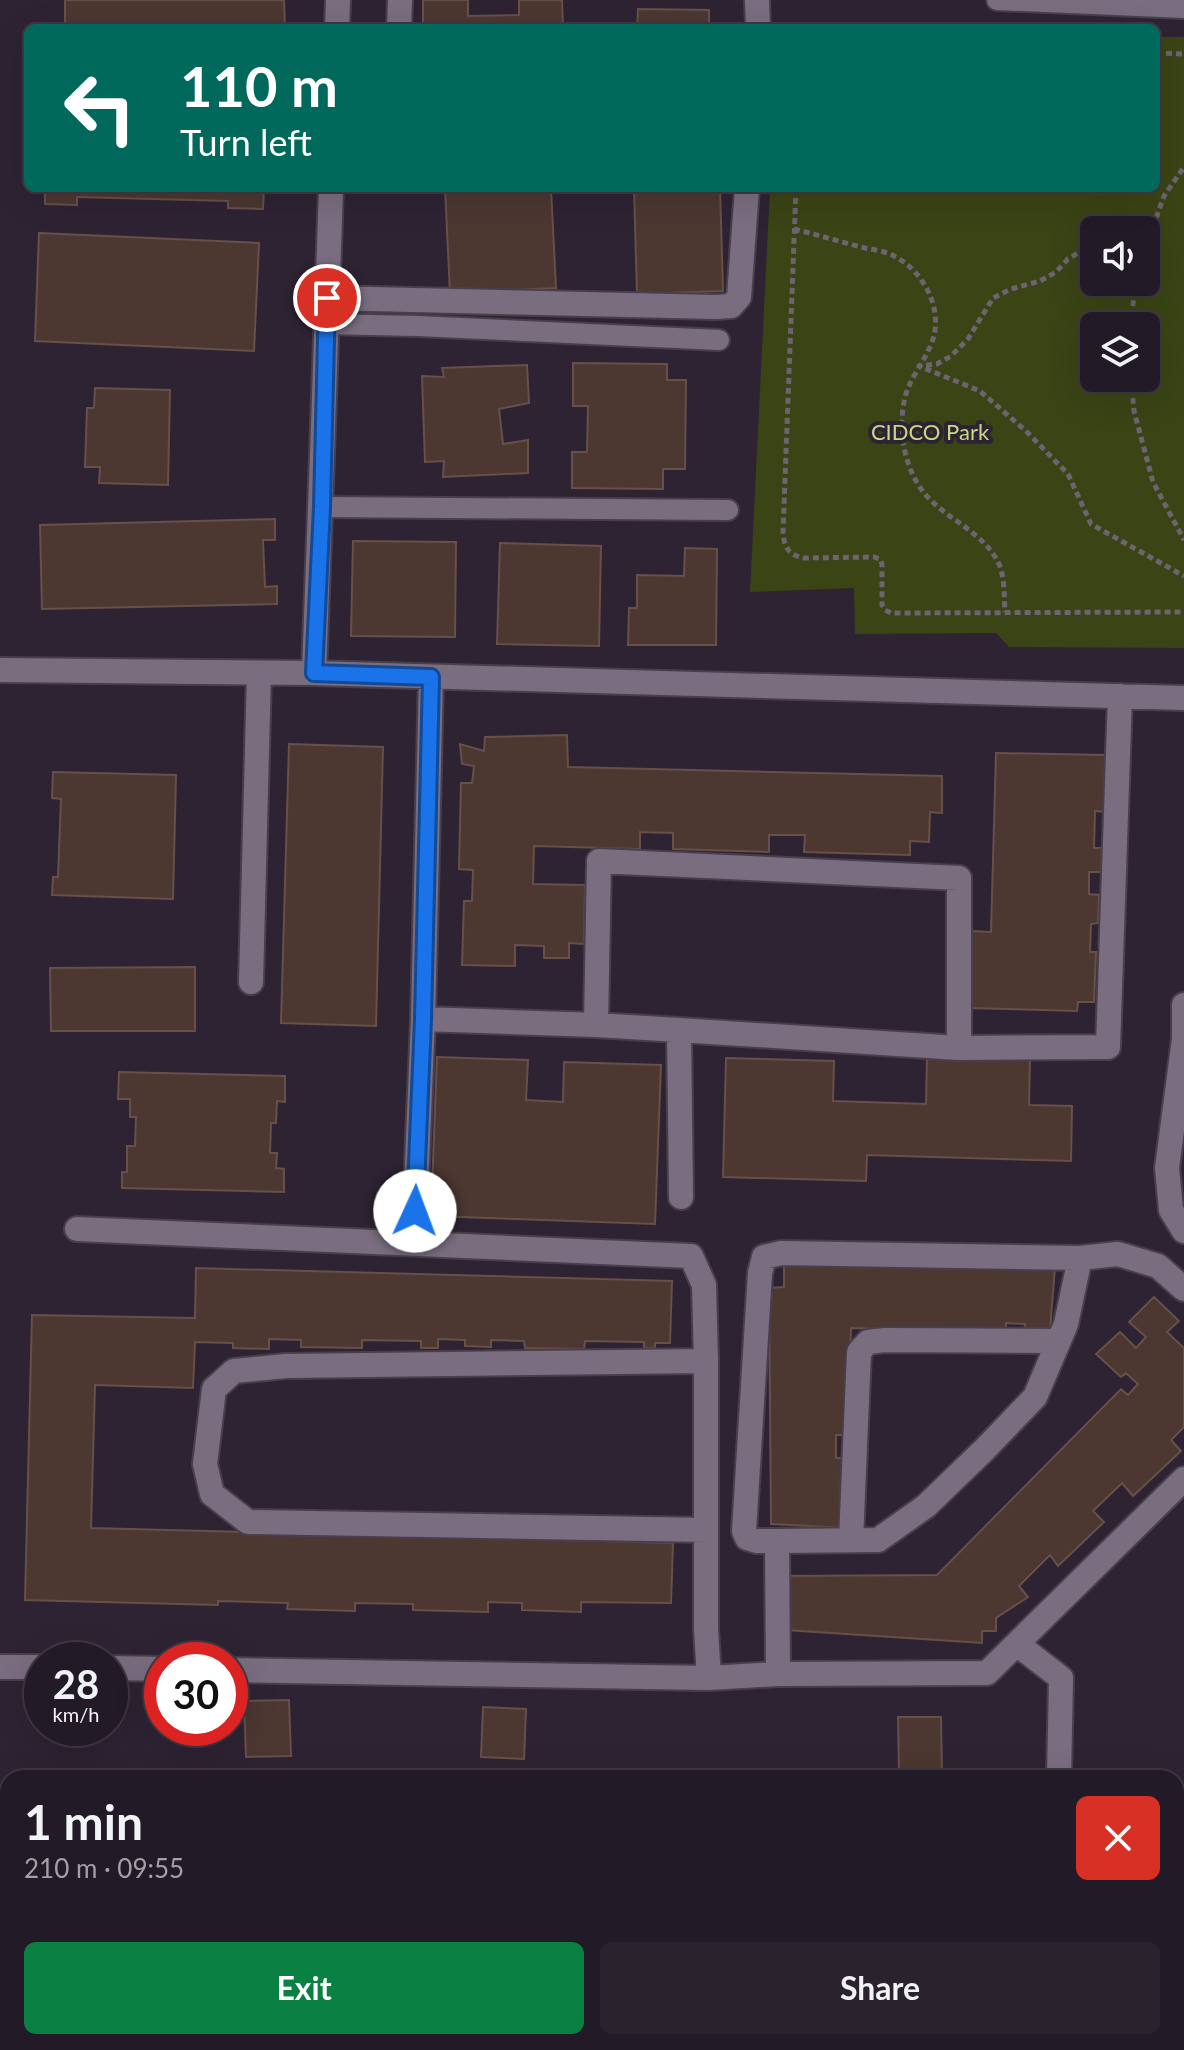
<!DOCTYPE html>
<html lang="en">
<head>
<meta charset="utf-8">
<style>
  :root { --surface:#221a26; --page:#2a232e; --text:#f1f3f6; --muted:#a2a1a7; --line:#3f3843; --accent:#0b8043 }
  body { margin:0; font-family:Lato,sans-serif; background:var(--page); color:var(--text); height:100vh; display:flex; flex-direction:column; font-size:30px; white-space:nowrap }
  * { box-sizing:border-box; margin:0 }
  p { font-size:26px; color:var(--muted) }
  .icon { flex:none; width:44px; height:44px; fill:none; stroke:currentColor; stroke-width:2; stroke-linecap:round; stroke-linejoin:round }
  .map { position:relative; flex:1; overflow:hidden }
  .panel { position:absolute; left:0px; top:1770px; width:1184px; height:280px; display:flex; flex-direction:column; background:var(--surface); border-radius:24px 24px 0 0; box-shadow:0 8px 32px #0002,0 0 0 2px var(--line) }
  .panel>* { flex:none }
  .hud { position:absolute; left:24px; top:24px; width:1136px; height:168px; border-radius:12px; box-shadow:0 8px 32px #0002,0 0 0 2px var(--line); background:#00695c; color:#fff; overflow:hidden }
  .tools { position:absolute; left:1080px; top:216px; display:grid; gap:16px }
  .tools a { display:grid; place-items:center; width:80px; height:80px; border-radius:12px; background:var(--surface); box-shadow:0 8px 32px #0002,0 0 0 2px var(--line); font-size:40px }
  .speed { position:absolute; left:24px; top:1642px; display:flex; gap:16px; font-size:40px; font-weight:700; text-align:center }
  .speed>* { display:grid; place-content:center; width:104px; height:104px; border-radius:50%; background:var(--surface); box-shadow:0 8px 32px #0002,0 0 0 2px var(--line); line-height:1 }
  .speed small { font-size:20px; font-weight:400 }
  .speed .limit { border:12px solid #d22; background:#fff; color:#111 }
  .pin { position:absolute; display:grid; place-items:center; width:68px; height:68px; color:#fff; margin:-34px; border:4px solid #fff; border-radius:50%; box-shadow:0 2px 8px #0007 }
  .me { position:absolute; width:88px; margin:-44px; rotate:2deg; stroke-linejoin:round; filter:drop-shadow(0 0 6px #0008) }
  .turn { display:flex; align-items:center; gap:28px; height:168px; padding:0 24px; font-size:36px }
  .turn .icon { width:104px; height:104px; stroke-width:2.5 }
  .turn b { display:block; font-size:56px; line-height:68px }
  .round { display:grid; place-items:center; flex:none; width:84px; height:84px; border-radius:12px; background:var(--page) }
  .head { display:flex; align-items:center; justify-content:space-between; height:136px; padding:0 24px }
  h1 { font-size:48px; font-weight:700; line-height:60px }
  .cta { display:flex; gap:16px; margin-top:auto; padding:16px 24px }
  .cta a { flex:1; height:92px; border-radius:12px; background:var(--accent); color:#fff; font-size:32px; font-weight:700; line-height:92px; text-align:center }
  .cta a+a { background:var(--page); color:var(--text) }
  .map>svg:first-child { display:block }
  .green { fill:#3b4415; fill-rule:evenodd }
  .building { fill:#4c3731; stroke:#67504a; stroke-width:2 }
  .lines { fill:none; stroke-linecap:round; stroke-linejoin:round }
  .service-casing { stroke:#483f4c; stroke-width:24 }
  .minor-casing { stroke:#483f4c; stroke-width:28 }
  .path { stroke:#6d6371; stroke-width:5; stroke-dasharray:6 4; stroke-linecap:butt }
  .service { stroke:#7a6d80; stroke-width:20 }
  .minor { stroke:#7a6d80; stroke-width:24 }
  .route-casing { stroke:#114b97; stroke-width:20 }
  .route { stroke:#1a73e8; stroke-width:14 }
  .labels { text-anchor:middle; stroke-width:8; stroke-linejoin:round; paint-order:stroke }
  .park-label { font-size:22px; fill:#c7d985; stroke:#2e2333 }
</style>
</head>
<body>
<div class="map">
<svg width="1184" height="2050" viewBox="0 0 1184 2050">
  <rect width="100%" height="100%" fill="#2e2333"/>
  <path class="green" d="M1156,37H1184V648L1009,647L996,633L855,634L854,588L750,592L770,188H1156ZM1094,230H1146V282H1094ZM1094,326H1146V378H1094Z"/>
  <path class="building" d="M65,0H284L285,28H65Z
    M423,0H468V16L519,15V0H562L563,28H423Z
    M638,9L709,10V28H637Z
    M45,188H264L263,209L228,208V201L77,197V205L45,204Z
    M445,188H551L556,288L450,293Z
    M634,188H720L723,291L637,294Z
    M39,233L259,243L254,351L35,341Z
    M573,363L667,364V380H686L685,469H663V489L572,488V452H587L588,406H573Z
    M527,365L529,403L499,409L503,444L528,440V473L443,477L444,461L425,462L422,376L444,377L442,368Z
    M95,388L170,390L168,485L99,483L100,467H85L87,408H94Z
    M275,519V540H263L265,587L277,586V604L42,609L40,525Z
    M353,541L456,542L455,637L351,636Z
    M500,543L601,546L599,646L497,644Z
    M685,548L717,549L716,645H628L629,608H637V575L684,576Z
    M567,735L568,767L942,776V813L930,812L929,842L910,841V855L804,852L805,835H769V852L673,849V833L640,832V849L534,846L533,884L585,885L584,944L569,943V958H544V946L515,945V966L462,965L464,901H472L473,870L459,869L461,783H472L474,766L462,764L460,744L484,751L485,737Z
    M289,744L383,747L376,1026L281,1023Z
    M996,753L1106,755L1105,812L1095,811L1094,848H1102L1101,872H1089V894L1099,895L1098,923L1091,924L1090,952H1096L1094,1002H1078L1077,1011L969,1008L972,931L991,932Z
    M53,772L176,775L173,899L52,895L53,877H58L61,799L52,798Z
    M195,967V1031H51L50,968Z
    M927,1056L1030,1059L1029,1105L1072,1106L1071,1161L867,1155L866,1181L723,1177L726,1058L834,1061L833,1101L926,1104Z
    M437,1057L528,1060L526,1100L563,1102L564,1062L661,1065L655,1224L431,1216Z
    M119,1072L285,1076V1102L277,1101L276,1123H271L270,1153H277L276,1168L284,1169V1192L122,1188V1172H127V1146H135L136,1117H130V1099H118Z
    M784,1265L1055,1267L1050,1330L1024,1332L1025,1324L1006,1323V1332L851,1328L848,1435H836V1458H848L846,1528L771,1524L769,1288L784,1287Z
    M196,1268L672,1281L670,1343H655V1348H644V1342L585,1341L584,1349L525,1348L524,1341L491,1340V1347L465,1346V1340L438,1339V1348H421V1341L362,1340V1348L301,1347V1340L269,1339V1349L233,1348V1343L195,1342L193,1388L95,1385L91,1528L673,1543L671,1603L581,1602V1612L522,1610V1603L488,1602V1612L413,1610V1604L355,1603V1611L287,1609L288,1603L218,1601V1605L25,1600L32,1315L195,1318Z
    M1154,1297L1179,1321L1167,1332L1184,1348V1427L1171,1440L1181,1451L1133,1496L1122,1483L1093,1511L1104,1522L1058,1566L1050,1555L1019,1586L1028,1597L996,1618V1631H982V1643L786,1630L785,1576L937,1575L1121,1389L1128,1395L1138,1384L1126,1373L1121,1377L1096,1354L1120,1332L1136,1348L1146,1337L1129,1322Z
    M289,1700L291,1756L246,1757L244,1701Z
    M483,1707L526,1709L524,1759L481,1757Z
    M898,1717H941L942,1774H899Z
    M245,1771L329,1773V1778H244Z
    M225,1772V1778H144V1775Z"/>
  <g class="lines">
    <g class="service-casing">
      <path id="service" d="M997,0L1184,8
        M325,324L418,326L719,340
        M322,507L728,510
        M137,2050V2042
        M229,2050V2042"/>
    </g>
    <g class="minor-casing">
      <path id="minor" d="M757,0L758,28
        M337,28L338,0
        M399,28L400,0
        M327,298L716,307L731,306L739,297L747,188
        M0,670L314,673L1184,698
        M314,673C321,511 325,350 331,188
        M431,677L423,1019L596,1025L679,1030L681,1197
        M251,982L259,673
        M1184,1005V1039L1167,1168L1171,1210L1184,1231
        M596,1025L599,861L959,878V1048
        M679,1030L959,1048L1108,1047L1120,696
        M415,1211L423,1019
        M77,1229L691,1256L704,1285L706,1361V1629L709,1678
        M706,1530L248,1522L212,1494L205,1464L214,1389L234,1371L286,1366L706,1361
        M851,1540L859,1352L868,1342L885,1340L1058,1341
        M777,1541L878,1540L926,1506L985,1449L1035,1397L1066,1324L1080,1258
        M1017,1644L1061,1678L1059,1778
        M0,1667H42
        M110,1668L162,1669
        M230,1670L709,1678L778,1674L987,1673L1184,1479
        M778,1674L777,1541H757L747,1538L744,1531L760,1273L764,1257L781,1253L1080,1258L1118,1254L1158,1266L1184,1289
        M0,1854H8
        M1054,2050V2042"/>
    </g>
    <path class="path" d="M1156,53L1184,54
      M796,188L783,532C784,548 789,555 804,558L874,557L880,559L882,564V605L885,610L891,613L1184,612
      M794,229C818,235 841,242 865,248C874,250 885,251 894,256C924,271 944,310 932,342C924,364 908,379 904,402C899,428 903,456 915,479C934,517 981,526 999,564C1005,578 1004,597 1005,612
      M1094,243L1068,259L1056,272L1040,281L1011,289L993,298L968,339L951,356L937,364L919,366L980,391L1026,431L1068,474L1091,524L1184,576
      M1146,246L1164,196L1184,167
      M1130,326L1136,282
      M1131,378L1134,411L1153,482L1184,540"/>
    <use href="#service" class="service"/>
    <use href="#minor" class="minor"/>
  </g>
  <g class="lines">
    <g class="route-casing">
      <path id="route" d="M327,298L322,507L314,673L431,677L423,1019L415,1211"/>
    </g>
    <use href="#route" class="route"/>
  </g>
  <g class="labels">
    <g class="park-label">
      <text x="930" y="440">CIDCO Park</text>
    </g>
  </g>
</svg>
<div class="tools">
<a><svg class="icon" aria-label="sound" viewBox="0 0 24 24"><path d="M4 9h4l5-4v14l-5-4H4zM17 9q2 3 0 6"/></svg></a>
<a><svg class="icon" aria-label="layers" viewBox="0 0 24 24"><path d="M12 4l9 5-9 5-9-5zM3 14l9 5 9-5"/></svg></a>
</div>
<div class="speed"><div>28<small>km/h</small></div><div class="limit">30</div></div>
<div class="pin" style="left:327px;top:298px;background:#d93025"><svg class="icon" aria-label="arrive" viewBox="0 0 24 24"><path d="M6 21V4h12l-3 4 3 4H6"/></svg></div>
<svg class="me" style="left:415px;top:1211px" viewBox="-20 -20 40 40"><circle r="19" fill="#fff"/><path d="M0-13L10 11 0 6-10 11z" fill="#1a73e8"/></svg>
<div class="hud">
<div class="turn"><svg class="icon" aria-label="left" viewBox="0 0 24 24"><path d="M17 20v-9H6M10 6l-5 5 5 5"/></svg><div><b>110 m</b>Turn left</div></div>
</div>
<section class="panel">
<div class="head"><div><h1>1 min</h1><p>210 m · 09:55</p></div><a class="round" style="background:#d93025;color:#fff"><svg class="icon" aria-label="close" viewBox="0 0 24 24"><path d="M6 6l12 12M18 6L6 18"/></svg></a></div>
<div class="cta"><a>Exit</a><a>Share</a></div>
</section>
</div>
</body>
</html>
